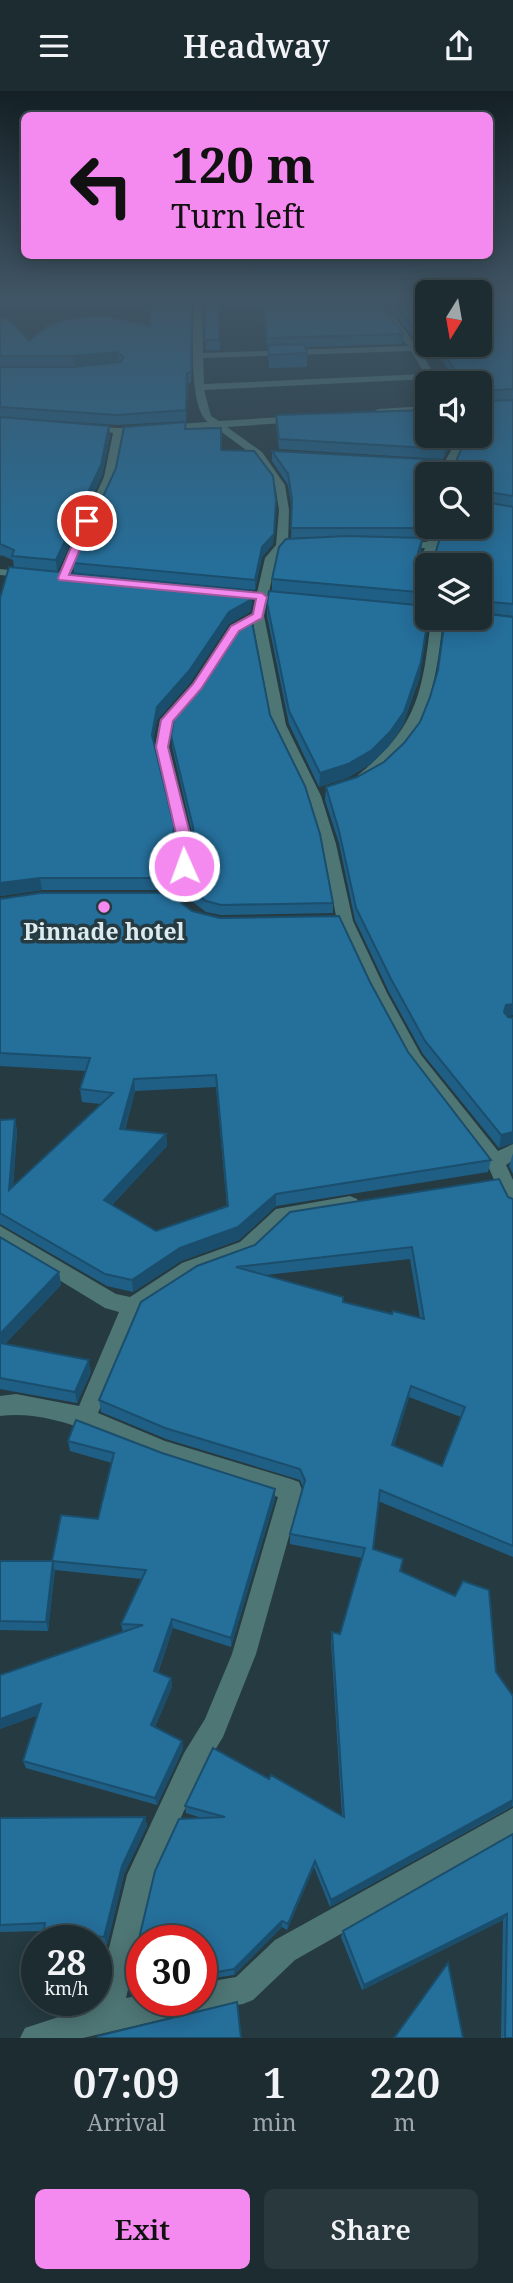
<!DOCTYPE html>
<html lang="en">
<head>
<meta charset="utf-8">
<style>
  :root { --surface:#1c2c31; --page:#29383d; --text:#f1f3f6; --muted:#a0a7ab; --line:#3a484d; --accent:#f489f0 }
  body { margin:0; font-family:"Noto Serif",serif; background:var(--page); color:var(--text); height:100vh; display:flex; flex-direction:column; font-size:26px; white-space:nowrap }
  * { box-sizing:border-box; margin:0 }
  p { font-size:23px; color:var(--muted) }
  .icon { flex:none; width:38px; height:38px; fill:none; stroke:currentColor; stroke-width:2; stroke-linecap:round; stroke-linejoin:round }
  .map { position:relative; height:1947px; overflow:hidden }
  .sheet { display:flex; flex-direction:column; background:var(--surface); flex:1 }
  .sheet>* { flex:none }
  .hud { position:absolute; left:21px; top:21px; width:472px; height:147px; border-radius:10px; box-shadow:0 4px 18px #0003,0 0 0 2px var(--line); background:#f489f0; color:#111; overflow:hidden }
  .needle { width:46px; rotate:191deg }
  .fabs { position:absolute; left:415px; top:189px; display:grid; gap:14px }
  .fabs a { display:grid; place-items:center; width:77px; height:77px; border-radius:10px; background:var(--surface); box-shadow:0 4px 18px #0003,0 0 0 2px var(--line); font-size:35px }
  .speed { position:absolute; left:21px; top:1834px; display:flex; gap:14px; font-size:35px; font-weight:700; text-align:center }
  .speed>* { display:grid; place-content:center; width:91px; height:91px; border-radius:50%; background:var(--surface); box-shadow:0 4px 18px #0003,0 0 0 2px var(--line); line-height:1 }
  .speed small { font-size:18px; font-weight:400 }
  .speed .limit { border:10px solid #d22; background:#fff; color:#111 }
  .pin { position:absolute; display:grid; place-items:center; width:60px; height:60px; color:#fff; margin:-30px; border:4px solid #fff; border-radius:50%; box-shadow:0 2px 7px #0007 }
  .me { position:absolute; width:77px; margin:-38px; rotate:358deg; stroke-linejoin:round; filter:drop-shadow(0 0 5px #0008) }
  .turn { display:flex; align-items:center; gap:24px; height:147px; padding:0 35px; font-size:32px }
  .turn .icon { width:91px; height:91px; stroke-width:2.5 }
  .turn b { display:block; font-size:49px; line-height:60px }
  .eta { display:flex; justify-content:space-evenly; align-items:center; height:119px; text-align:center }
  .eta b { font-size:42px; font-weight:600; line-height:49px }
  .button { display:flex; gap:14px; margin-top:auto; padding:14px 35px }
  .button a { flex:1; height:80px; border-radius:10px; background:var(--accent); color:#111; font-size:28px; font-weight:600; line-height:80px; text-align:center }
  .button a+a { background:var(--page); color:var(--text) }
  header { display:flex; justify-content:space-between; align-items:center; height:91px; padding:0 35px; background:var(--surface); font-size:32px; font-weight:600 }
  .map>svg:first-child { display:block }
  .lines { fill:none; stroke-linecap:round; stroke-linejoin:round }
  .minor { fill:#4e7675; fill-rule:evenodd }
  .tertiary { fill:#4e7675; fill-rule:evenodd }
  .wall { fill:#205f85; fill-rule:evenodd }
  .shaded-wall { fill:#1a4e6c }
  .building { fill:#256f9b; stroke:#1a4e6c; stroke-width:2; fill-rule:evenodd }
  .route { fill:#f489f0; stroke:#9f599c; stroke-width:2 }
  .poi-dot { fill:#f489f0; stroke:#253b41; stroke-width:2.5 }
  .labels { text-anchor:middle; stroke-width:7; stroke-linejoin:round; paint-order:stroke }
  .poi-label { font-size:23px; font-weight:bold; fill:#ddeaee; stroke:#253b41 }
</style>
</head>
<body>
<header><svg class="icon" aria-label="menu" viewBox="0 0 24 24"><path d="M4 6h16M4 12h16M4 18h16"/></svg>Headway<svg class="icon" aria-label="share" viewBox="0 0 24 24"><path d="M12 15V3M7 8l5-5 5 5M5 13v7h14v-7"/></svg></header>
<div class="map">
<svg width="513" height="1947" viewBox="0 0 513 1947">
  <rect width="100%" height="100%" fill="#253b41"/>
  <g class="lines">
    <path class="minor" d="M194,208H202L203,262L408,255L372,208H380L417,255L440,292H431L428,288L204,299L211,325L219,330L298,325L303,328L298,331L227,336L262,361L285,394L289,419L288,455L276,468L264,525L286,634L321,705L336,753L353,830L387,902L421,964L498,1060L513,1053V1069L506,1074L513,1089V1119L506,1116L488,1075L409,972L371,902L337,830L322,753L307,705L272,634L253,532L239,539L202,599L173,630L169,656L191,747L192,775L179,811H169L166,807L176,775L177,747L155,656L160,629L192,594L231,534L252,523L265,467L276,454L279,419L275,394L254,365L215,336L122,343L114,386L69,487L63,490L57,487L104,386L113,342L82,338V334L118,337L208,331C187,315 194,234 194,208ZM411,260L425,283L204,293L203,267Z
      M427,315V321L378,324L373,321L378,318Z
      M459,345H469L453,374V383H443V374Z
      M433,436H443L431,474H427V525L424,526L418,522L419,474L425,457H399L393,454L399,451H427Z
      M431,527H443C437,585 430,640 381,679C374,685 368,692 358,690V684C418,636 423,600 431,527Z
      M350,1105L357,1108L360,1113L357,1118L288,1131L254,1163L196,1184L140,1221L98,1322L165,1350L291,1388L299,1391L302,1399L256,1563L223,1646L202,1680L154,1786L126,1907L142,1904V1909H201V1892L236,1886L275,1849L513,1717V1745L295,1869L253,1909L243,1913L198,1920L83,1947H20L25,1937L95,1914L127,1784L184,1662L205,1628L232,1563L278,1406C240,1394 202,1383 164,1370C112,1352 57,1318 0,1325V1305L16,1303L79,1315L119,1221L105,1217L0,1153V1135L116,1203L130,1206L182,1172L240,1151L276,1118Z"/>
    <path class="tertiary" d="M0,478L31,481L37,484L31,487L0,484Z
      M230,499L289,504L295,508L289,512L226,505L224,503Z"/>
  </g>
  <path class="wall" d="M192,208L191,292H188L186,330L118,334L2,326L109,335L110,345L102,385L57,481L252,500V511L250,521L229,533L190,592L157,629L153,651L174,747L173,775L166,799H42L0,805V507L14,477L13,469L1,464L0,466V276H73L118,271L74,275H0V225L29,250L150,235Z
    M205,208H219L220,259H206Z
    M261,208H377L404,243L403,253L305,256L307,262V276L269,277L268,257H267Z
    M382,208H427V252L419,253Z
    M513,208V309L481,310L513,309V525L480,521V474H430L431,465L480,436L427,383V436L425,448H422L421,460L417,471L416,514L420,585L403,634L389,655L371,673L347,687L319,696L289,633L267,525V512L272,500V488L291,447L292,418L288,394L272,370V360L454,375L480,345V292H456L433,254H480Z
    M276,324L456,345L443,368L279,358L276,334Z
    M186,338L221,359L276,409L273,453L262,466L255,499L74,482L73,472Z
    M270,624L333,812V822L221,824L206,821L185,805V794L194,765L193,746L172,656L171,645Z
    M420,631L508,926L513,927V1052L499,1057L423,963L389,901L355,829L339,752L325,709L326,696L357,686L384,671L404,652Z
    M0,808L192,820L370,891L408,961L491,1069L488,1081L276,1115L239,1149L181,1170L133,1201L107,1195L0,1133V1029L15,1028L17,1041L13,1095L101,1013L82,1011L80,998L86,980L0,975ZM216,996L227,1116L156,1140L112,1114L167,1055L166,1043L125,1039L135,1000Z
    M513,1062V1083L509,1075Z
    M499,1088L508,1106L513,1108V1466L378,1410L373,1458L403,1468L401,1480L455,1505L463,1490L489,1499L496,1581L513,1605V1715L330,1816L314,1776L287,1839L282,1836L234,1884L201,1889V1850H142V1890H139L137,1885L138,1852L155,1780L179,1728L202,1727L186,1722L185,1715L213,1657L269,1688L271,1684L342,1725L331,1551L332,1541L340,1543L362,1467L290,1453V1443L303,1396L300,1389L166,1348L101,1321L99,1309L141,1211L197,1175L255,1154L290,1121ZM410,1168L420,1227L393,1220L392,1223L343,1211V1206L266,1184ZM409,1306L461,1326L442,1375L394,1355Z
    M0,1146L59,1181L61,1194L5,1253L91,1281L77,1312L0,1298Z
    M68,1350L275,1408L231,1556L173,1537L158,1582L171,1587L172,1596L155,1636L182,1650L183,1658L157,1714L26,1677L23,1670L38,1624L0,1638V1584L123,1541L121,1533L142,1488L55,1479L48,1540L0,1539V1470H52L98,1428L112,1372L70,1360Z
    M145,1726L147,1735L124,1783L107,1854L96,1853V1850H71L48,1847L44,1840L0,1841V1727Z
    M513,1743V1947H501L503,1829L362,1899L341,1846L343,1840Z"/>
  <path class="shaded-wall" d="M117,261L118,271L74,275L73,265Z
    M109,335L110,345L102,385L57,481L56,469Z
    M452,345H456L443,368L445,358Z
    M276,409L273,453L262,466L255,499V489L262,456Z
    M427,436H431L425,448L426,437Z
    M423,447L421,460L416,474L418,461Z
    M252,500V511L250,521L229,533L190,592L157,629L152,657V644L157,616L229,521Z
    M428,527L420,585L403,634L389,655L371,673L347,687L319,696L320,682Z
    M174,735L173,775L166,799L165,787Z
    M40,787L42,799L0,805V792Z
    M513,913V924L504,927L502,933L506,914Z
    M134,988L135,1000L121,1051L120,1038Z
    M15,1028L17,1041L12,1112L9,1099Z
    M513,1041V1052L499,1057L501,1044Z
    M166,1043L167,1055L105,1121L104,1109Z
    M276,1103V1115L239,1149L181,1170L133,1201L132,1189L180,1157Z
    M59,1181L61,1194L0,1258V1243Z
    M89,1269L91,1281L77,1312L75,1301Z
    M411,1295L409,1306L391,1365L392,1354Z
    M275,1398V1408L231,1556V1547Z
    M53,1470L55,1480L48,1540L46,1531Z
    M172,1528L173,1537L155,1589L154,1580Z
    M171,1587L172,1596L152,1642L151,1634Z
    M41,1613L44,1622L0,1638V1628Z
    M182,1650L183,1658L157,1714L155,1707Z
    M513,1709L512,1715L330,1816L331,1809Z
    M145,1726L147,1735L124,1783L107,1854L104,1846L122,1775Z
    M315,1770L314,1776L287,1839L288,1833Z
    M507,1823L503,1829L362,1899L364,1894Z
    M282,1830V1836L234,1884V1878Z"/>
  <path class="building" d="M151,208H192L191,281L187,282L186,319L117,324L0,316V276H73L121,271L124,266L117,261L73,265H0V225L13,232L29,250L49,234L73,227L104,225L150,235Z
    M205,208H219V249H205Z
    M262,208H377L404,243L267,247Z
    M391,208H427V243H419Z
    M480,208H513V298L480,300V292H462L440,254H480Z
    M304,253L307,262L269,264L268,254Z
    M480,309L481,310L513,309V405L482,400L480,401V383H427L426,437H291L292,408L288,383L272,360L441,369L442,374L454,375L467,345H480Z
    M427,319V345H452L445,358L279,348L276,324Z
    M0,326L109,335L101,374L56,469L12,465L14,459L0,453Z
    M186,331L185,338L221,337V359L254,360L273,385L276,409L274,443L262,456L255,489L73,472L116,377L124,336Z
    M480,410L513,416V513L482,510L480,511V474H431V465L435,464L443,436H480Z
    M347,445L423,447L418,461L417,501L272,488L279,456L286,448Z
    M9,476L252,500L250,509L229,521L189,580L157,616L152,644L174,735L173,762L165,787H40L0,792V507Z
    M269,500L427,515L428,527L421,571L404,621L390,641L372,659L348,673L320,682L289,620L267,512Z
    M480,522L513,526V913L506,914L504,921L508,926L513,927V1041L501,1044L425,950L391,888L356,817L339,740L326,696L357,686L384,671L404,652L420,631L430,606L438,579L445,527H480Z
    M251,526L270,624L305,695L320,743L333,812L221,814L206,810L185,794L194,765L193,736L171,645L175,621L204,590L241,531Z
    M40,802H168L192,820L220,827L339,825L370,891L408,961L491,1069L276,1103L238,1136L180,1157L132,1189L105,1183L0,1122V1029L15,1028L9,1099L113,1002L80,998L90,967L0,962V808ZM216,984L228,1115L156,1140L104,1109L166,1043L120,1038L134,988Z
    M499,1088L508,1106L513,1108V1455L380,1399L373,1458L403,1468L400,1480L455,1505L463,1490L489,1499L496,1581L513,1605V1709L331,1809L315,1770L288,1833L282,1830L234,1878L201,1884V1850H142V1885H137L138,1852L155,1780L179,1728L225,1726L185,1715L213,1657L269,1688L271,1684L344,1726L332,1541L340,1543L365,1457L290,1443L305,1389L300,1378L165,1337L99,1309L141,1211L197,1175L255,1154L290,1121ZM412,1156L424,1228L393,1220L392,1223L343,1211V1206L236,1176ZM411,1295L465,1316L442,1375L392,1354Z
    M0,1146L59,1181L0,1243Z
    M0,1252L89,1269L75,1301L0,1287Z
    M76,1329L162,1362L275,1398L231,1547L172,1528L154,1580L171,1587L151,1634L182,1650L155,1707L23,1670L41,1613L0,1628V1584L143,1534L121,1533L146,1479L52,1470L61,1424L98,1428L114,1362L68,1350Z
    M0,1470H53L46,1531L0,1530Z
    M145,1726L122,1775L104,1846L44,1840L45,1832L0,1834V1727Z
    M513,1743V1947H505L507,1823L364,1894L343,1840Z
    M448,1872L463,1947H394Z
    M237,1911L241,1947H98V1945Z"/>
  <linearGradient id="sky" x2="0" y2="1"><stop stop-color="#142024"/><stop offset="0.43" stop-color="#405565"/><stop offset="1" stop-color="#405565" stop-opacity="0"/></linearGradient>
  <rect width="513" height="481" fill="url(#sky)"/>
  <path class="route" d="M87,427L92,430L69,484L262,502L267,506L262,527L239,540L201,598L173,630L168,656L191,747L188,778H179L177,775V747L156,656L161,629L193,593L231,535L253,523L256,508L59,489L58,487L82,430Z"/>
  <circle class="poi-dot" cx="104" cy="816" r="7"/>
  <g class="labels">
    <g class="poi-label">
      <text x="104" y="849">Pinnade hotel</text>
    </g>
  </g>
</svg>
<div class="fabs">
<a><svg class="needle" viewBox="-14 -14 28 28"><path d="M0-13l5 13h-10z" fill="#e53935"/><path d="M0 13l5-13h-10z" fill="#a0a7ab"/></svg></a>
<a><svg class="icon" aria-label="sound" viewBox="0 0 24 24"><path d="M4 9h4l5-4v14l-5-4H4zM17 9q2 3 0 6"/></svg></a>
<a><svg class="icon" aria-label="search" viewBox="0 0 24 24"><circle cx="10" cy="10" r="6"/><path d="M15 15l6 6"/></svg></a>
<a><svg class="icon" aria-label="layers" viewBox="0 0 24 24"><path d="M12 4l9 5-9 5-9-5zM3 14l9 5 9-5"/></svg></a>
</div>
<div class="speed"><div>28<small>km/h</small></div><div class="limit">30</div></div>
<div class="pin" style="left:87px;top:430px;background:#d93025"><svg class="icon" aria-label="arrive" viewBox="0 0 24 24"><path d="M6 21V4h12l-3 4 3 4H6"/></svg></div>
<svg class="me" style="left:184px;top:775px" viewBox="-20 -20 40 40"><circle r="17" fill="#f489f0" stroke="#fff" stroke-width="3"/><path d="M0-11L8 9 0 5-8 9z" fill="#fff"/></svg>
<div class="hud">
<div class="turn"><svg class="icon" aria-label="left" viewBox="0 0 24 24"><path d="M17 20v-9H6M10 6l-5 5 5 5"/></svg><div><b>120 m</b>Turn left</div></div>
</div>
</div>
<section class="sheet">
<div class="eta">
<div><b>07:09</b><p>Arrival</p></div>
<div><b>1</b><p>min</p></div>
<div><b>220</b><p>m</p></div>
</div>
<div class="button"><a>Exit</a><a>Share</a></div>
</section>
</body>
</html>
